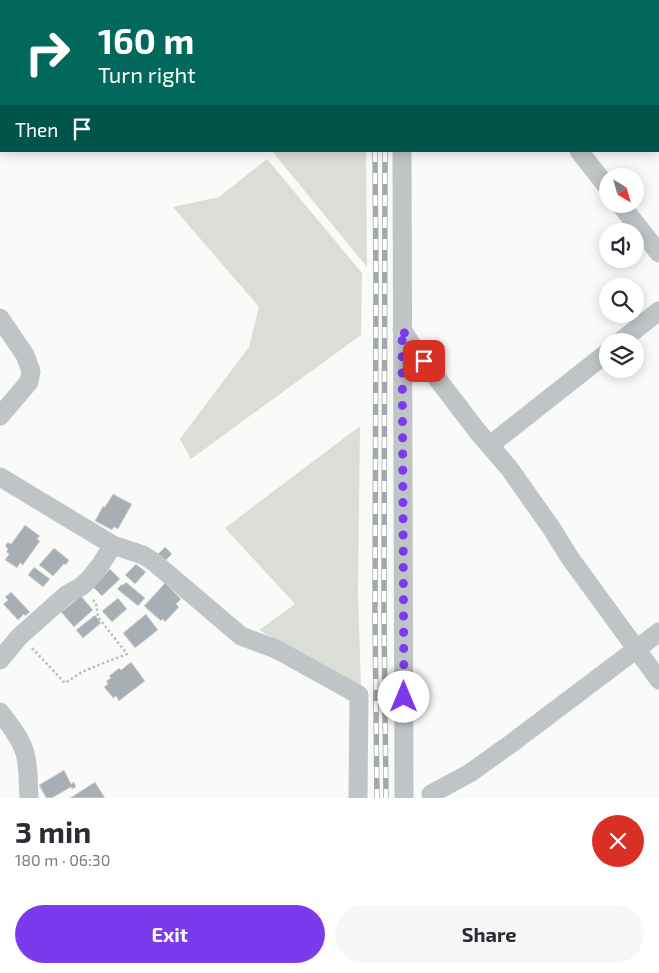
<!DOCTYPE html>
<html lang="en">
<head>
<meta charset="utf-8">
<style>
  :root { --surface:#fff; --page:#f7f7f7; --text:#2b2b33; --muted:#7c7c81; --accent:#7c3aed }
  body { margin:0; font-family:"Exo 2",sans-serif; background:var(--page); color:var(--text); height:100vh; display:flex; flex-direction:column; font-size:19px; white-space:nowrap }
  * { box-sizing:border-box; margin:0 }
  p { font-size:16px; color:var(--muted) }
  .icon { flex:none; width:28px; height:28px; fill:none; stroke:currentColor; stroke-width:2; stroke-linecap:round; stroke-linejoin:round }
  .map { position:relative; height:798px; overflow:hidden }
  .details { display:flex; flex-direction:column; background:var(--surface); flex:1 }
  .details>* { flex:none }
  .guide { position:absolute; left:0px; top:0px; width:660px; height:152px; box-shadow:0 2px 12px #0003; background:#00695c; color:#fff; overflow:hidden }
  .needle { width:32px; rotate:143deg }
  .controls { position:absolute; left:599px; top:168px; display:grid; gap:10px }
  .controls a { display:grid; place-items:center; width:45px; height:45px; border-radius:50%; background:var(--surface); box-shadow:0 2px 12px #0003; font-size:25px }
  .pin { position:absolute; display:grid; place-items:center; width:42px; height:42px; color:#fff; margin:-21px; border-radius:10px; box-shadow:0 2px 8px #0006 }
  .me { position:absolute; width:55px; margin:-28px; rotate:0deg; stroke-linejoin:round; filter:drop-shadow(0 0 4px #0008) }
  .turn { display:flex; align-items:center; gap:18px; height:105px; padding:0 15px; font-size:22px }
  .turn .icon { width:65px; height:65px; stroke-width:2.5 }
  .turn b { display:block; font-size:35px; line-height:42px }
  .then { display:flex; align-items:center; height:48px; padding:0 15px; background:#0003; gap:10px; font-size:19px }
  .round { display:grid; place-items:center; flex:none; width:52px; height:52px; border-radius:26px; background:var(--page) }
  .head { display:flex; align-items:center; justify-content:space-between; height:85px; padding:0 15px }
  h1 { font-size:30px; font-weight:700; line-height:38px }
  .action { display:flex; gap:10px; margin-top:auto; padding:10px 15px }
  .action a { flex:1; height:58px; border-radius:30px; background:var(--accent); color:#fff; font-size:20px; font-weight:700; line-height:58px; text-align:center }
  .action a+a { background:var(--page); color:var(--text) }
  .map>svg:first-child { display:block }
  .green { fill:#daded7 }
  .building { fill:#a7afb4; stroke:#dcdbda }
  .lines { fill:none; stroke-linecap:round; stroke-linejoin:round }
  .path { stroke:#babec0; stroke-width:2.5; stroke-dasharray:2.5 2.5; stroke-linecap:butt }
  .minor { stroke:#bfc4c7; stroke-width:19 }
  .rail-casing { stroke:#a2a9ad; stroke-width:5.5 }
  .rail { stroke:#fff; stroke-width:4; stroke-dasharray:11; stroke-linecap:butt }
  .route { stroke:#7c3aed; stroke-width:9; stroke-dasharray:0 16.2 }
</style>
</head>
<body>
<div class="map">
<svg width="659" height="798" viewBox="0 0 659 798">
  <rect width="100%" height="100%" fill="#fafaf8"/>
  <path class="green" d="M284,0H365V1H283Z
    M272,151H366L367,267Z
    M267,159L362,273L361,335L191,459L180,439L249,347L259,307L173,207L219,197Z
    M360,426L358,592L361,689L259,630L295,604L225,528Z"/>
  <path class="building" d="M113,494L132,504L118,529L114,527L112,530L95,521L103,506L105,507Z
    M25,525L40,536L37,539L40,541L23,565L20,563L17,568L5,560L9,554L6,552L8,549L5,546L8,542L11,544Z
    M165,547L172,554L164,562L157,555Z
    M54,548L69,560L66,565L64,564L53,576L39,565Z
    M136,564L146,572L135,584L125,575Z
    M34,567L50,579L43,587L28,575Z
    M110,569L120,579L102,596L93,587Z
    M126,582L145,598L138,606L117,589L122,584L123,585Z
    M165,583L181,599L176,604L179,607L165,622L163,619L161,621L144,606Z
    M11,592L30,612L25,616L24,614L18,620L3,604L8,600L5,597Z
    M81,596L93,610L74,627L61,612Z
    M118,598L127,609L112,622L102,611Z
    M146,614L158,630L135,648L123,633Z
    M95,615L101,623L83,638L76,630Z
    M131,662L145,681L119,701L116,696L113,698L104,687L108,684L106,681L111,678L109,676L119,668L121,670Z
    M64,770L71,784L74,782L76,787L72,789L71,787L52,798H46L39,785Z
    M95,782L105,798H70Z"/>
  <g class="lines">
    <path class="path" d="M146,0L147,1
      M32,648L65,683L82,672L101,664L127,654L98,617L96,603L92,599"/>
    <path class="minor" d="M402,0V1
      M447,0L448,1
      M402,151L404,798
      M579,151L608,188
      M620,204L659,253
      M0,318L25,355L31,371L29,382L0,416
      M402,329L413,347L478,432L509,468L552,529L570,558L659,680
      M621,341L659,311
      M490,445L608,352
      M0,477L113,545L143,555L154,562L241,636L276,649L359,695L358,798
      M0,660L19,637L66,595L82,586L91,577L101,564L113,545
      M0,712C9,724 19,736 24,750C29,763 28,784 29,798
      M431,794L470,773L512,743L659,632"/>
    <g class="rail-casing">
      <path id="rail" d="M376,1V0
        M385,1V0
        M375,151L376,281L375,617L377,798
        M385,151L384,616L386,798"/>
    </g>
    <use href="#rail" class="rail"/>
  </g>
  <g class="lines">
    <path class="route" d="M404,697L402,329L413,347L424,361"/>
  </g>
</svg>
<div class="controls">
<a><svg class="needle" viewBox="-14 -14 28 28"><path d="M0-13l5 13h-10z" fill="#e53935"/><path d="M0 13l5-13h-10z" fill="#7c7c81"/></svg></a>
<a><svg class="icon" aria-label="sound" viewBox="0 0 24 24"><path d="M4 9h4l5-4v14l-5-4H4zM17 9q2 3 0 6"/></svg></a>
<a><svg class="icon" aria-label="search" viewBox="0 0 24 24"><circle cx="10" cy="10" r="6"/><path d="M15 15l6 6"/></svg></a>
<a><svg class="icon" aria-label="layers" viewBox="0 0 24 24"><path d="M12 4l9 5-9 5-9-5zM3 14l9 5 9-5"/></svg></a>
</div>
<div class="pin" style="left:424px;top:361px;background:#d93025"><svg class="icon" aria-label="arrive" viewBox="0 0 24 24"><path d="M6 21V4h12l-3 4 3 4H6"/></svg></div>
<svg class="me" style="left:404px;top:697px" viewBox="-20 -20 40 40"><circle r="19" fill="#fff"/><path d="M0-13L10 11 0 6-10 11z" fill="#7c3aed"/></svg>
<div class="guide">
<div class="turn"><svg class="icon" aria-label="right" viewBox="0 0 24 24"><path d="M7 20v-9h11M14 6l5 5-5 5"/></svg><div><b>160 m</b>Turn right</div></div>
<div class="then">Then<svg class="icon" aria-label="arrive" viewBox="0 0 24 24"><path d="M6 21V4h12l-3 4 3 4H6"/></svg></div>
</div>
</div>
<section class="details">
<div class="head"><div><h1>3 min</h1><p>180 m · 06:30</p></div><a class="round" style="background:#d93025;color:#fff"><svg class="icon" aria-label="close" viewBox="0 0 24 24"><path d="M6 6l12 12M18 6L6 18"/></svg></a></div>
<div class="action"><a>Exit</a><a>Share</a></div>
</section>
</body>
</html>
